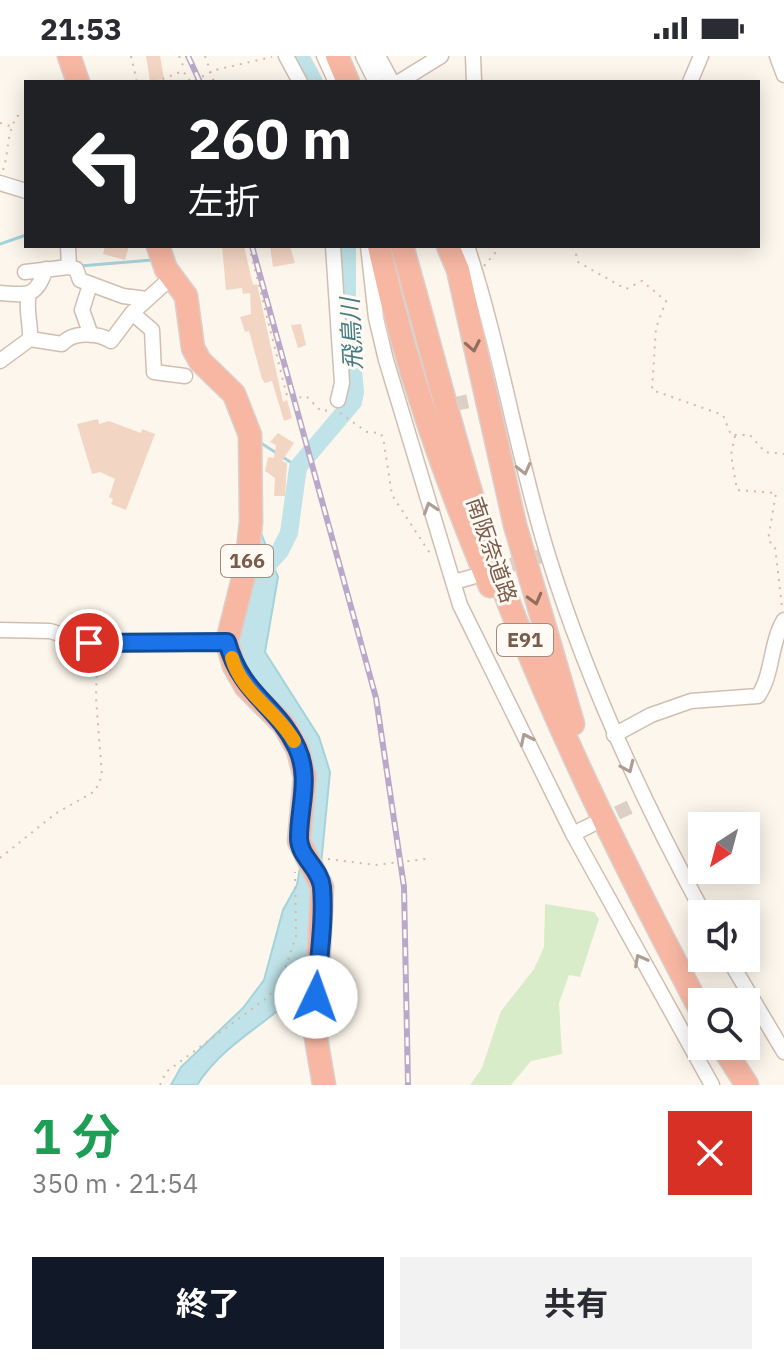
<!DOCTYPE html>
<html lang="ja">
<head>
<meta charset="utf-8">
<style>
  :root { --surface:#fff; --page:#f2f2f3; --text:#2b2b33; --muted:#7c7c81; --accent:#111827 }
  body { margin:0; font-family:"IBM Plex Sans","Noto Sans JP",sans-serif; background:var(--page); color:var(--text); height:100vh; display:flex; flex-direction:column; font-size:30px; white-space:nowrap }
  * { box-sizing:border-box; margin:0 }
  p { font-size:26px; color:var(--muted) }
  .icon { flex:none; width:44px; height:44px; fill:none; stroke:currentColor; stroke-width:2; stroke-linecap:round; stroke-linejoin:round }
  .map { position:relative; height:1029px; overflow:hidden }
  .drawer { display:flex; flex-direction:column; background:var(--surface); flex:1 }
  .drawer>* { flex:none }
  .guide { position:absolute; left:24px; top:24px; width:736px; height:168px; border-radius:0px; box-shadow:0 4px 20px #0003; background:#202124; color:#fff; overflow:hidden }
  .needle { width:52px; rotate:216deg }
  .tools { position:absolute; left:688px; top:756px; display:grid; gap:16px }
  .tools a { display:grid; place-items:center; width:72px; height:72px; border-radius:0px; background:var(--surface); box-shadow:0 4px 20px #0003; font-size:40px }
  .pin { position:absolute; display:grid; place-items:center; width:68px; height:68px; color:#fff; margin:-34px; border:4px solid #fff; border-radius:50%; box-shadow:0 2px 8px #0007 }
  .me { position:absolute; width:88px; margin:-44px; rotate:3deg; stroke-linejoin:round; filter:drop-shadow(0 0 6px #0008) }
  .turn { display:flex; align-items:center; gap:28px; height:168px; padding:0 32px; font-size:36px }
  .turn .icon { width:104px; height:104px; stroke-width:2.5 }
  .turn b { display:block; font-size:56px; line-height:68px }
  .round { display:grid; place-items:center; flex:none; width:84px; height:84px; border-radius:0px; background:var(--page) }
  .headline { display:flex; align-items:center; justify-content:space-between; height:136px; padding:0 32px }
  h1 { font-size:48px; font-weight:700; line-height:60px; color:#1e9e55 }
  .action { display:flex; gap:16px; margin-top:auto; padding:16px 32px }
  .action a { flex:1; height:92px; border-radius:0px; background:var(--accent); color:#fff; font-size:32px; font-weight:700; line-height:92px; text-align:center }
  .action a+a { background:var(--page); color:var(--text) }
  .status { display:flex; justify-content:space-between; align-items:center; height:56px; padding:0 40px; background:var(--surface); direction:ltr }
  .status svg { height:22px; fill:currentColor }
  .map>svg:first-child { display:block }
  .green { fill:#d8ecc9 }
  .water { fill:#bfe3e8; stroke:#a5d3da; stroke-width:2 }
  .lines { fill:none; stroke-linecap:round; stroke-linejoin:round }
  .stream { stroke:#a5d3da; stroke-width:3 }
  .river { stroke:#bfe3e8; stroke-width:18 }
  .building { fill:#f3d5c3 }
  .minor-tunnel { stroke:#dcd0c4; stroke-width:14; stroke-dasharray:14 7; stroke-linecap:butt }
  .minor-casing { stroke:#d1beb0; stroke-width:17 }
  .highway-casing { stroke:#dad1cd; stroke-width:25 }
  .path { stroke:#d9b8a5; stroke-width:2; stroke-dasharray:2 6; stroke-linecap:butt }
  .minor { stroke:#fff; stroke-width:14 }
  .highway { stroke:#f7b7a3; stroke-width:22 }
  .rail-casing { stroke:#b9a8c9; stroke-width:6 }
  .rail { stroke:#fffaf3; stroke-width:3; stroke-dasharray:9; stroke-linecap:butt }
  .oneway { stroke:#936e5e }
  .oneway2 { stroke:#af9d94 }
  .route-casing { stroke:#114b97; stroke-width:20 }
  .route { stroke:#1a73e8; stroke-width:14 }
  .slow { stroke:#f59e0b; stroke-width:14 }
  .labels { text-anchor:middle; stroke-width:6; stroke-linejoin:round; paint-order:stroke }
  .shield { fill:#fffaf3; stroke:#a28b7f; stroke-width:2 }
  .shield-label { font-size:20px; font-weight:bold; fill:#7a5c4d }
  .street-label { font-size:22px; fill:#7a5c4d; stroke:#fffaf3 }
  .water-label { font-size:24px; font-style:italic; fill:#437c86; stroke:#fffaf3 }
</style>
</head>
<body>
<div class="status"><b>21:53</b><svg viewBox="0 0 49 12"><path d="M0 12V9h3v3zM5 12V6h3v6zM10 12V3h3v9zM15 12V0h3v12zM26 1h20v11H26zM47 4h2v5h-2z"/></svg></div>
<div class="map">
<svg width="784" height="1029" viewBox="0 0 784 1029">
  <rect width="100%" height="100%" fill="#fdf6ec"/>
  <path class="green" d="M545,848L594,856L599,863L580,921L569,919L559,947L562,998L531,1005L511,1029H470L482,1012L501,955L534,913L544,891Z"/>
  <path class="water" d="M261,477L278,521L265,596L319,681L330,716L310,922C278,965 229,980 197,1029H171L181,1011L243,952L264,924L283,854L297,829L306,777L310,731L254,632L234,587Z"/>
  <g class="lines">
    <path class="stream" d="M0,188L26,179
      M80,210L152,204
      M261,387L298,411"/>
    <path class="river" d="M300,0L314,26
      M264,525L268,508L280,495L289,477L298,411L353,346L355,336L347,248V190"/>
  </g>
  <path class="building" d="M146,0H160L164,23L150,25Z
    M105,190H129L125,204L103,198Z
    M222,190H244L253,229L257,228L283,346L287,344L292,362L284,365L272,325L265,327L262,323L249,275L245,276L240,261L251,258L250,237L243,238L242,232L226,234Z
    M270,190H290L295,207L273,211Z
    M301,268L306,289L298,292L291,269Z
    M98,363L99,368L109,365L141,377L142,373L155,378L126,454L111,448L113,443L109,441L115,423L100,416L92,418L77,368Z
    M278,377L294,387L282,405L287,407L285,440H274L275,422L265,415L268,401L274,402L276,389L270,386Z"/>
  <g class="lines">
    <path class="minor-tunnel" d="M413,357L493,340
      M491,515L548,498
      M598,766L634,749"/>
    <g class="minor-casing">
      <path id="minor" d="M286,0L300,26
        M324,0L336,26
        M363,0L376,26
        M378,0L391,24L398,26
        M473,0L474,26
        M777,0L784,19
        M399,26L441,0
        M690,26L701,0
        M0,127L26,135
        M68,190L69,211L76,213L80,224L123,240L147,243
        M333,190L342,327L338,344
        M368,190L376,262L386,304L460,549L573,778L712,1029
        M467,190C500,290 516,395 547,496C586,623 641,742 704,858
        M25,216L69,211
        M90,229L82,254L91,279
        M0,237C29,239 35,242 46,213
        M29,237C25,253 31,267 30,283
        M132,257L152,274L154,316L185,320
        M0,305L30,283L62,288C73,275 98,277 111,285L132,257L172,221
        M454,526L472,521
        M0,574L50,575L89,587L227,586
        M614,679L651,659L691,645L758,640C773,619 770,587 784,564
        M573,778L591,769
        M728,902L784,996"/>
    </g>
    <g class="highway-casing">
      <path id="highway" d="M69,0L78,26
        M337,0L348,26
        M158,190L166,213L186,240L193,292L200,305L234,338L250,379L251,466L246,511L227,586L234,610L246,631L284,669L298,694L305,721L299,785L322,831L315,976L324,1029
        M379,190C404,308 444,419 490,530
        M402,190C436,308 464,430 508,545C563,687 631,822 702,957
        M448,190L458,214L515,469L573,668
        M722,990L747,1029"/>
    </g>
    <path class="path" d="M131,0L137,26
      M179,0L185,14
      M205,0L214,26
      M155,26L183,15L191,26L215,14L272,1
      M0,67L10,70
      M3,114C10,93 5,82 17,60L26,59
      M249,190L287,340L294,343L306,340L321,355L331,354
      M574,190L578,206L626,233L642,225L666,245L656,272L652,334L723,359L731,379H750L765,396L784,398
      M484,210L501,190
      M340,357L367,376L380,377L383,381L392,439L431,499
      M735,380L731,399L737,434L776,437L768,484L775,491L782,551
      M0,802L55,758L95,735L102,720L96,642L97,600
      M328,803L375,809L426,803
      M160,1029L166,1016L268,941L281,925L296,880L295,816"/>
    <use href="#minor" class="minor"/>
    <use href="#highway" class="highway"/>
    <g class="rail-casing">
      <path id="rail" d="M188,0L200,26
        M252,190L376,642L404,831L408,1029"/>
    </g>
    <use href="#rail" class="rail"/>
  </g>
  <defs><path id="oneway-chevron" d="M-2-3.5L2.5 0L-2 3.5" fill="none" stroke-width="1.6" stroke-linecap="round" stroke-linejoin="round" transform="scale(2)"/></defs>
  <g class="oneway">
    <use href="#oneway-chevron" transform="translate(473 290) rotate(79)"/>
    <use href="#oneway-chevron" transform="translate(535 543) rotate(75)"/>
  </g>
  <g class="oneway2">
    <use href="#oneway-chevron" transform="translate(524 413) rotate(76)"/>
    <use href="#oneway-chevron" transform="translate(430 452) rotate(-108)"/>
    <use href="#oneway-chevron" transform="translate(526 683) rotate(-116)"/>
    <use href="#oneway-chevron" transform="translate(628 711) rotate(66)"/>
    <use href="#oneway-chevron" transform="translate(640 904) rotate(-118)"/>
  </g>
  <g class="lines">
    <g class="route-casing">
      <path id="route" d="M89,587L227,586C242,640 276,647 297,692C311,722 299,751 299,782C299,801 320,812 322,831C325,866 318,906 316,941"/>
    </g>
    <use href="#route" class="route"/>
    <path class="slow" d="M232,602C241,636 277,655 294,685"/>
  </g>
  <g class="labels">
    <g class="shield">
      <rect x="221" y="489" width="52" height="32" rx="6"/>
      <rect x="497" y="568" width="56" height="32" rx="6"/>
    </g>
    <g class="shield-label">
      <text x="247" y="512">166</text>
      <text x="525" y="591">E91</text>
    </g>
    <g class="street-label">
      <text transform="translate(492 494) rotate(71)" y="8">南阪奈道路</text>
    </g>
    <g class="water-label">
      <text transform="translate(352 278) rotate(-93)" y="8">飛鳥川</text>
    </g>
  </g>
</svg>
<div class="tools">
<a><svg class="needle" viewBox="-14 -14 28 28"><path d="M0-13l5 13h-10z" fill="#e53935"/><path d="M0 13l5-13h-10z" fill="#7c7c81"/></svg></a>
<a><svg class="icon" aria-label="sound" viewBox="0 0 24 24"><path d="M4 9h4l5-4v14l-5-4H4zM17 9q2 3 0 6"/></svg></a>
<a><svg class="icon" aria-label="search" viewBox="0 0 24 24"><circle cx="10" cy="10" r="6"/><path d="M15 15l6 6"/></svg></a>
</div>
<div class="pin" style="left:89px;top:587px;background:#d93025"><svg class="icon" aria-label="arrive" viewBox="0 0 24 24"><path d="M6 21V4h12l-3 4 3 4H6"/></svg></div>
<svg class="me" style="left:316px;top:941px" viewBox="-20 -20 40 40"><circle r="19" fill="#fff"/><path d="M0-13L10 11 0 6-10 11z" fill="#1a73e8"/></svg>
<div class="guide">
<div class="turn"><svg class="icon" aria-label="left" viewBox="0 0 24 24"><path d="M17 20v-9H6M10 6l-5 5 5 5"/></svg><div><b>260 m</b>左折</div></div>
</div>
</div>
<section class="drawer">
<div class="headline"><div><h1>1 分</h1><p>350 m · 21:54</p></div><a class="round" style="background:#d93025;color:#fff"><svg class="icon" aria-label="close" viewBox="0 0 24 24"><path d="M6 6l12 12M18 6L6 18"/></svg></a></div>
<div class="action"><a>終了</a><a>共有</a></div>
</section>
</body>
</html>
